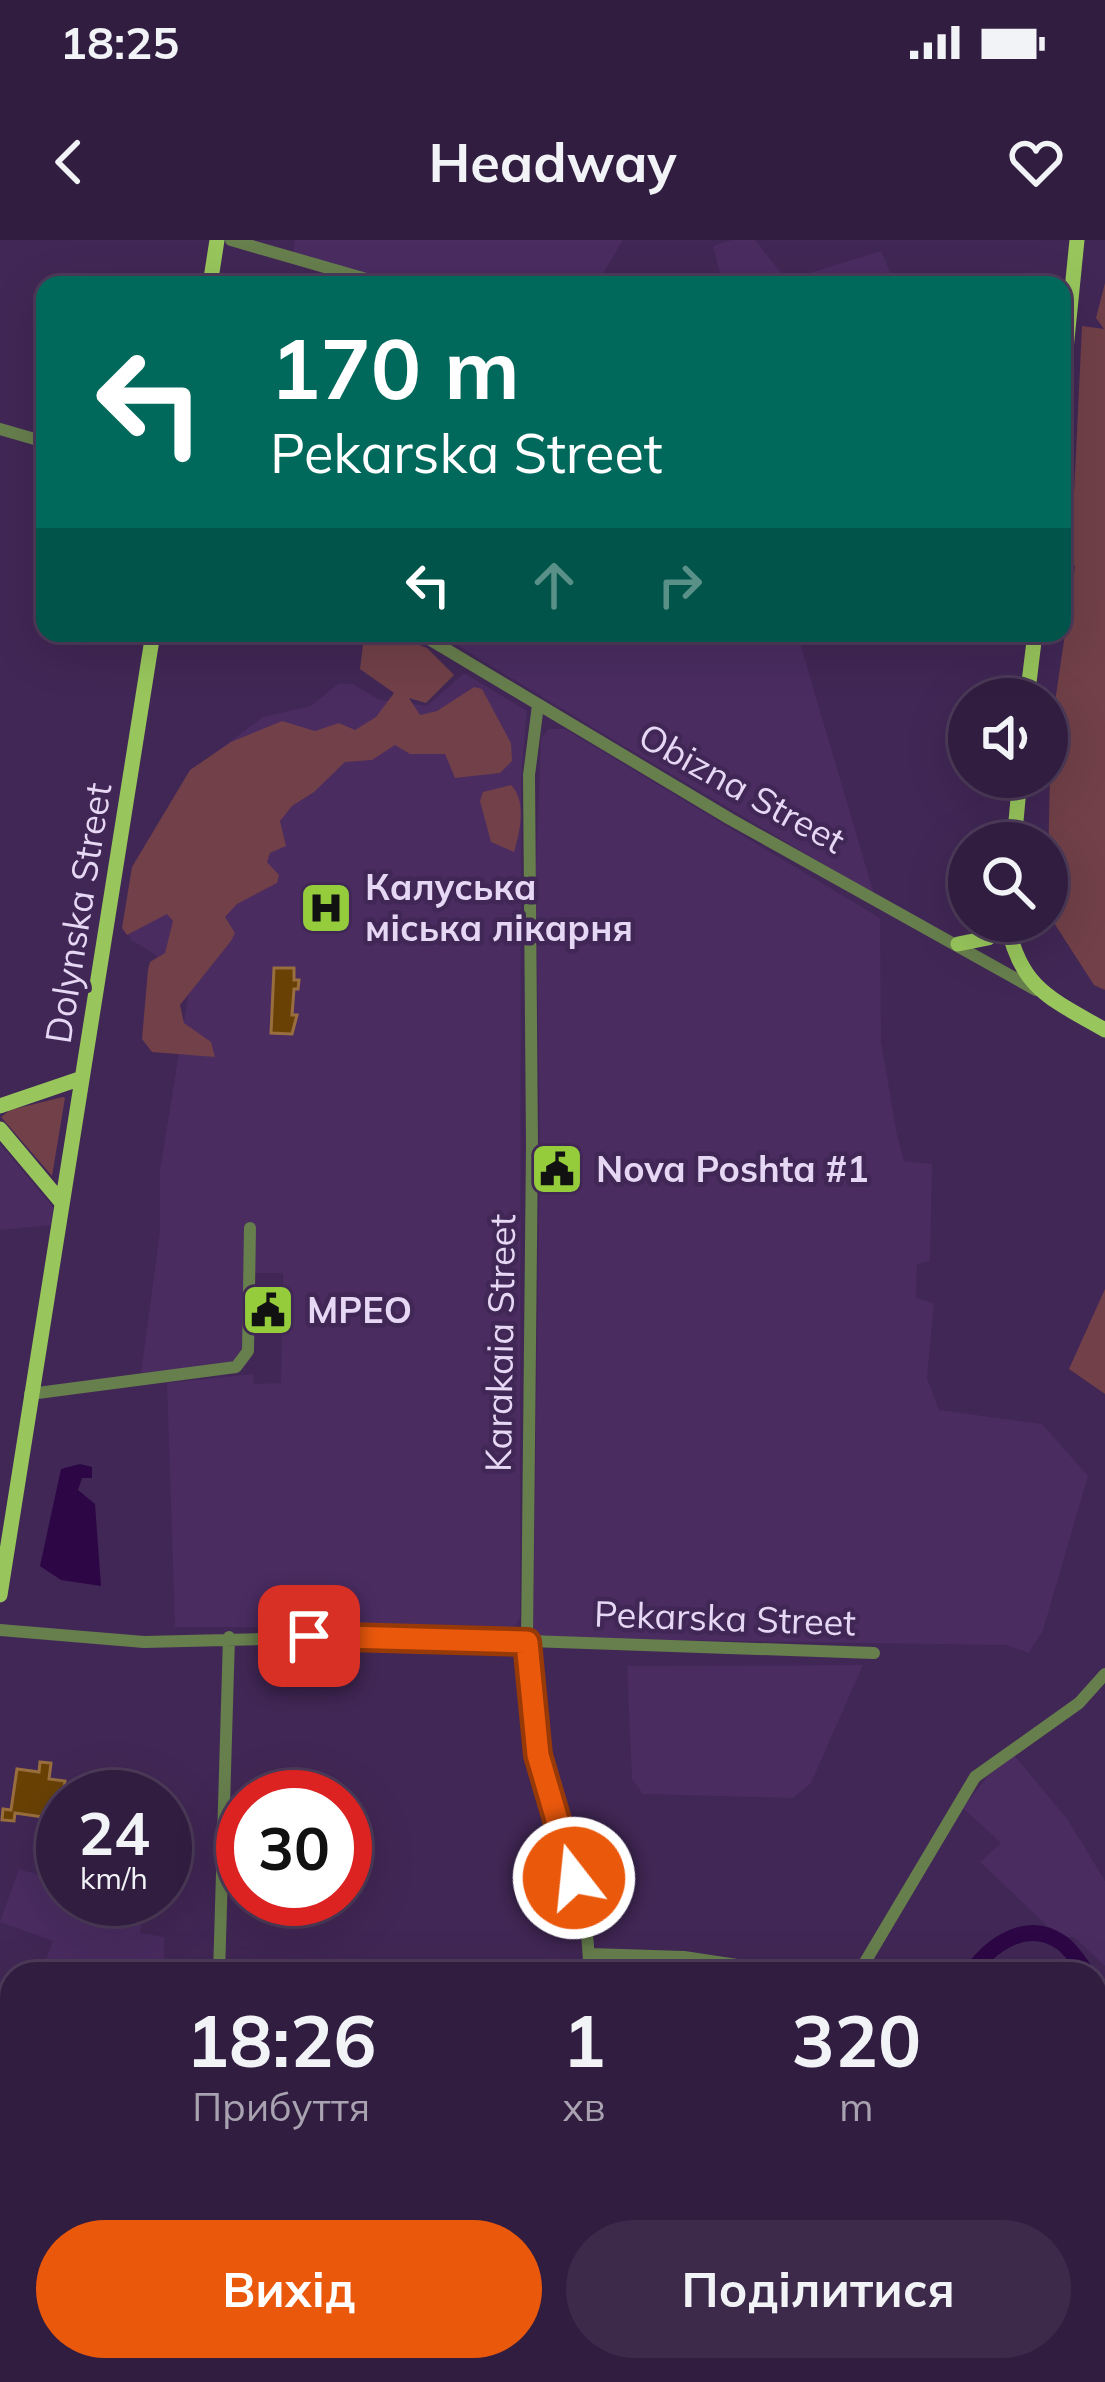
<!DOCTYPE html>
<html lang="uk">
<head>
<meta charset="utf-8">
<style>
  :root { --surface:#311d40; --page:#3d2a4b; --text:#f1f3f6; --muted:#a8a2b1; --line:#4c3b59; --accent:#ea580c }
  body { margin:0; font-family:Mulish,sans-serif; background:var(--page); color:var(--text); height:100vh; display:flex; flex-direction:column; font-size:45px; white-space:nowrap }
  * { box-sizing:border-box; margin:0 }
  p { font-size:39px; color:var(--muted) }
  .icon { flex:none; width:66px; height:66px; fill:none; stroke:currentColor; stroke-width:2; stroke-linecap:round; stroke-linejoin:round }
  .map { position:relative; flex:1; overflow:hidden }
  .drawer { position:absolute; left:0px; top:1722px; width:1107px; height:420px; display:flex; flex-direction:column; background:var(--surface); border-radius:36px 36px 0 0; box-shadow:0 12px 48px #0002,0 0 0 3px var(--line) }
  .drawer>* { flex:none }
  .guide { position:absolute; left:36px; top:36px; width:1035px; height:366px; border-radius:24px; box-shadow:0 12px 48px #0002,0 0 0 3px var(--line); background:#00695c; color:#fff; overflow:hidden }
  .buttons { position:absolute; left:948px; top:438px; display:grid; gap:24px }
  .buttons a { display:grid; place-items:center; width:120px; height:120px; border-radius:50%; background:var(--surface); box-shadow:0 12px 48px #0002,0 0 0 3px var(--line); font-size:60px }
  .speed { position:absolute; left:36px; top:1530px; display:flex; gap:24px; font-size:60px; font-weight:700; text-align:center }
  .speed>* { display:grid; place-content:center; width:156px; height:156px; border-radius:50%; background:var(--surface); box-shadow:0 12px 48px #0002,0 0 0 3px var(--line); line-height:1 }
  .speed small { font-size:30px; font-weight:400 }
  .speed .limit { border:18px solid #d22; background:#fff; color:#111 }
  .pin { position:absolute; display:grid; place-items:center; width:102px; height:102px; color:#fff; margin:-51px; border-radius:24px; box-shadow:0 6px 18px #0006 }
  .me { position:absolute; width:132px; margin:-66px; rotate:344deg; stroke-linejoin:round; filter:drop-shadow(0 0 9px #0008) }
  .turn { display:flex; align-items:center; gap:42px; height:252px; padding:0 36px; font-size:54px }
  .turn .icon { width:156px; height:156px; stroke-width:2.5 }
  .turn b { display:block; font-size:84px; line-height:102px }
  .lanes { display:flex; align-items:center; height:114px; padding:0 36px; background:#0003; justify-content:center; gap:60px; direction:ltr }
  .lanes .off { opacity:.35 }
  .eta { display:flex; justify-content:space-evenly; align-items:center; height:204px; text-align:center }
  .eta b { font-size:72px; font-weight:700; line-height:84px }
  .primary-button { display:flex; gap:24px; margin-top:auto; padding:24px 36px }
  .primary-button a { flex:1; height:138px; border-radius:72px; background:var(--accent); color:#fff; font-size:48px; font-weight:700; line-height:138px; text-align:center }
  .primary-button a+a { background:var(--page); color:var(--text) }
  .status { display:flex; justify-content:space-between; align-items:center; height:84px; padding:0 60px; background:var(--surface); direction:ltr }
  .status svg { height:33px; fill:currentColor }
  header { display:flex; justify-content:space-between; align-items:center; height:156px; padding:0 36px; background:var(--surface); font-size:54px; font-weight:700 }
  .map>svg:first-child { display:block }
  .built { fill:#4a2c61 }
  .green { fill:#714048 }
  .water { fill:#2d0645 }
  .lines { fill:none; stroke-linecap:round; stroke-linejoin:round }
  .river { stroke:#2d0645; stroke-width:16 }
  .building { fill:#694105; stroke:#986e3e; stroke-width:3 }
  .minor { stroke:#677e4d; stroke-width:12 }
  .major { stroke:#98c65c; stroke-width:15 }
  .route-casing { stroke:#983908; stroke-width:30 }
  .route { stroke:#ea580c; stroke-width:21 }
  .labels { text-anchor:middle; stroke-width:9; stroke-linejoin:round; paint-order:stroke }
  .street-label { font-size:36px; fill:#e6d7f4; stroke:#412755 }
  .poi-label { font-size:36px; font-weight:bold; fill:#e6d7f4; stroke:#412755; text-anchor:start }
</style>
</head>
<body>
<div class="status"><b>18:25</b><svg viewBox="0 0 49 12"><path d="M0 12V9h3v3zM5 12V6h3v6zM10 12V3h3v9zM15 12V0h3v12zM26 1h20v11H26zM47 4h2v5h-2z"/></svg></div>
<header><svg class="icon" aria-label="back" viewBox="0 0 24 24"><path d="M15 5l-7 7 7 7"/></svg>Headway<svg class="icon" aria-label="heart" viewBox="0 0 24 24"><path d="M12 20l-8-8c-3-5 5-10 8-4 3-6 11-1 8 4z"/></svg></header>
<div class="map">
<svg width="1105" height="2142" viewBox="0 0 1105 2142">
  <rect width="100%" height="100%" fill="#412755"/>
  <path class="built" d="M295,0H623L596,45H402L293,14Z
    M731,0H755L787,40L881,11L896,45H723L713,6Z
    M437,393H797L874,654L622,505Z
    M464,433L527,471L521,537L520,1377L515,1387L500,1394L377,1387H175L167,1143L253,1134L254,1144L281,1143L283,1033H244L243,1112L231,1124L141,1133L160,991V930L189,751L153,713L131,700L125,688L144,614L195,528L263,477L311,466L338,444H353L380,460L427,466Z
    M549,489H565L880,678L881,802L897,895L904,921L932,924L930,1021L917,1024L916,1058L934,1063L927,1138L939,1170L1042,1184L1088,1236L1043,1390L1029,1413L1007,1405L533,1398L540,912L536,628L541,498Z
    M0,904L54,968L51,985L0,990Z
    M863,1425L811,1543L793,1558L643,1554L632,1539L627,1426Z
    M1014,1515L1068,1580L1105,1641V1726L1074,1697H1059L980,1622L1001,1603L963,1568L988,1536Z
    M19,1629L63,1642V1659H147L140,1693L164,1697V1719L137,1726L135,1734H40L53,1701L0,1682Z"/>
  <path class="green" d="M1105,43V750L1094,745L1047,672L1051,489L1075,326L1065,325L1062,302L1074,254L1082,86L1104,89L1096,78Z
    M391,394L427,408L454,435L426,463L409,458L420,475L437,471L474,447L482,449L511,503L512,521L500,533L455,538L445,514H410L395,505L372,520L345,522L314,552L292,566L280,581L286,606L270,613L267,622L279,635L277,643L237,664L225,677L235,693L231,701L180,765L184,783L211,802L215,817L152,812L142,799L148,730L150,722L165,713L173,681L167,674L127,695L122,688L132,627L190,530L231,502L282,481L315,491L339,483L355,490L376,477L394,453L360,429L364,397Z
    M511,545C527,561 520,592 514,612L491,602L480,561L483,552Z
    M63,857L65,858L52,936L1,877L10,870Z
    M1105,1049V1154L1069,1129Z"/>
  <path class="water" d="M80,1224L92,1227V1238H82L78,1250L95,1264L101,1346L61,1340L40,1326L61,1229Z"/>
  <g class="lines">
    <path class="river" d="M970,1734C990,1705 1027,1678 1062,1703C1072,1710 1080,1724 1088,1734
      M843,2142L849,2130"/>
  </g>
  <path class="building" d="M274,728H294V740H299L298,749H294L292,775H297L292,794L271,793Z
    M40,1522L51,1523L49,1539L65,1541L59,1580L42,1584L43,1577L15,1573L14,1581L2,1580L3,1569L11,1570L17,1529L39,1532Z"/>
  <g class="lines">
    <path class="minor" d="M231,0L387,45
      M0,189L45,202
      M419,393L730,579L1036,750
      M538,465L529,535L532,906L527,1402L538,1515L586,1679L590,1734
      M30,1154L236,1127L248,1111L250,988
      M0,1390L144,1402L388,1396L874,1413
      M590,1714L684,1717L796,1734
      M219,1734L229,1397
      M858,1734L975,1537L1079,1463L1105,1434
      M0,1935H12
      M689,2142L695,2130
      M910,2142L912,2130"/>
    <path class="major" d="M210,45L217,0
      M1062,149L1077,0
      M1027,459L1035,393
      M1014,603L1020,537
      M1007,681C1019,748 1051,759 1105,790
      M958,704L988,698L1006,681
      M0,866L82,838
      M0,889L62,963
      M0,1355L153,393
      M0,2095L12,2097
      M235,2130L299,2142"/>
  </g>
  <g class="lines">
    <g class="route-casing">
      <path id="route" d="M309,1396L527,1402L538,1515L574,1638"/>
    </g>
    <use href="#route" class="route"/>
  </g>
  <defs>
    <g id="hospital-square" transform="scale(2.7)"><rect x="-9" y="-9" width="18" height="18" rx="4" fill="#94cc3c" stroke="#412755"/><path d="M-5-5h3v3.5h4V-5h3V5h-3V1.5h-4V5h-3Z" fill="#111"/></g>
    <g id="civic-square" transform="scale(2.7)"><rect x="-9" y="-9" width="18" height="18" rx="4" fill="#94cc3c" stroke="#412755"/><path d="M-.6-6.5H3V-4.5H.6V-3L4-1V1h2V6H-6V1h2V-1L-.6-3ZM-1.2 2.5V6h2.4V2.5Z" fill="#111"/></g>
  </defs>
  <g fill-rule="evenodd">
    <use href="#hospital-square" x="326" y="668"/>
    <use href="#civic-square" x="557" y="929"/>
    <use href="#civic-square" x="268" y="1070"/>
  </g>
  <g class="labels">
    <g class="street-label">
      <text transform="translate(742 548) rotate(29)" y="13">Obizna Street</text>
      <text transform="translate(78 673) rotate(-81)" y="13">Dolynska Street</text>
      <text transform="translate(500 1103) rotate(-89)" y="13">Karakaia Street</text>
      <text transform="translate(725 1378) rotate(2)" y="13">Pekarska Street</text>
    </g>
    <g class="poi-label">
      <text x="365" y="660">Калуська<tspan x="365" dy="41">міська лікарня</tspan></text>
      <text x="596" y="942">Nova Poshta #1</text>
      <text x="307" y="1083">МРЕО</text>
    </g>
  </g>
</svg>
<div class="buttons">
<a><svg class="icon" aria-label="sound" viewBox="0 0 24 24"><path d="M4 9h4l5-4v14l-5-4H4zM17 9q2 3 0 6"/></svg></a>
<a><svg class="icon" aria-label="search" viewBox="0 0 24 24"><circle cx="10" cy="10" r="6"/><path d="M15 15l6 6"/></svg></a>
</div>
<div class="speed"><div>24<small>km/h</small></div><div class="limit">30</div></div>
<div class="pin" style="left:309px;top:1396px;background:#d93025"><svg class="icon" aria-label="arrive" viewBox="0 0 24 24"><path d="M6 21V4h12l-3 4 3 4H6"/></svg></div>
<svg class="me" style="left:574px;top:1638px" viewBox="-20 -20 40 40"><circle r="17" fill="#ea580c" stroke="#fff" stroke-width="3"/><path d="M0-11L8 9 0 5-8 9z" fill="#fff"/></svg>
<div class="guide">
<div class="turn"><svg class="icon" aria-label="left" viewBox="0 0 24 24"><path d="M17 20v-9H6M10 6l-5 5 5 5"/></svg><div><b>170 m</b>Pekarska Street</div></div>
<div class="lanes"><svg class="icon" aria-label="left" viewBox="0 0 24 24"><path d="M17 20v-9H6M10 6l-5 5 5 5"/></svg><svg class="icon off" aria-label="ahead" viewBox="0 0 24 24"><path d="M12 20V5M6 11l6-6 6 6"/></svg><svg class="icon off" aria-label="right" viewBox="0 0 24 24"><path d="M7 20v-9h11M14 6l5 5-5 5"/></svg></div>
</div>
<section class="drawer">
<div class="eta">
<div><b>18:26</b><p>Прибуття</p></div>
<div><b>1</b><p>хв</p></div>
<div><b>320</b><p>m</p></div>
</div>
<div class="primary-button"><a>Вихід</a><a>Поділитися</a></div>
</section>
</div>
</body>
</html>
